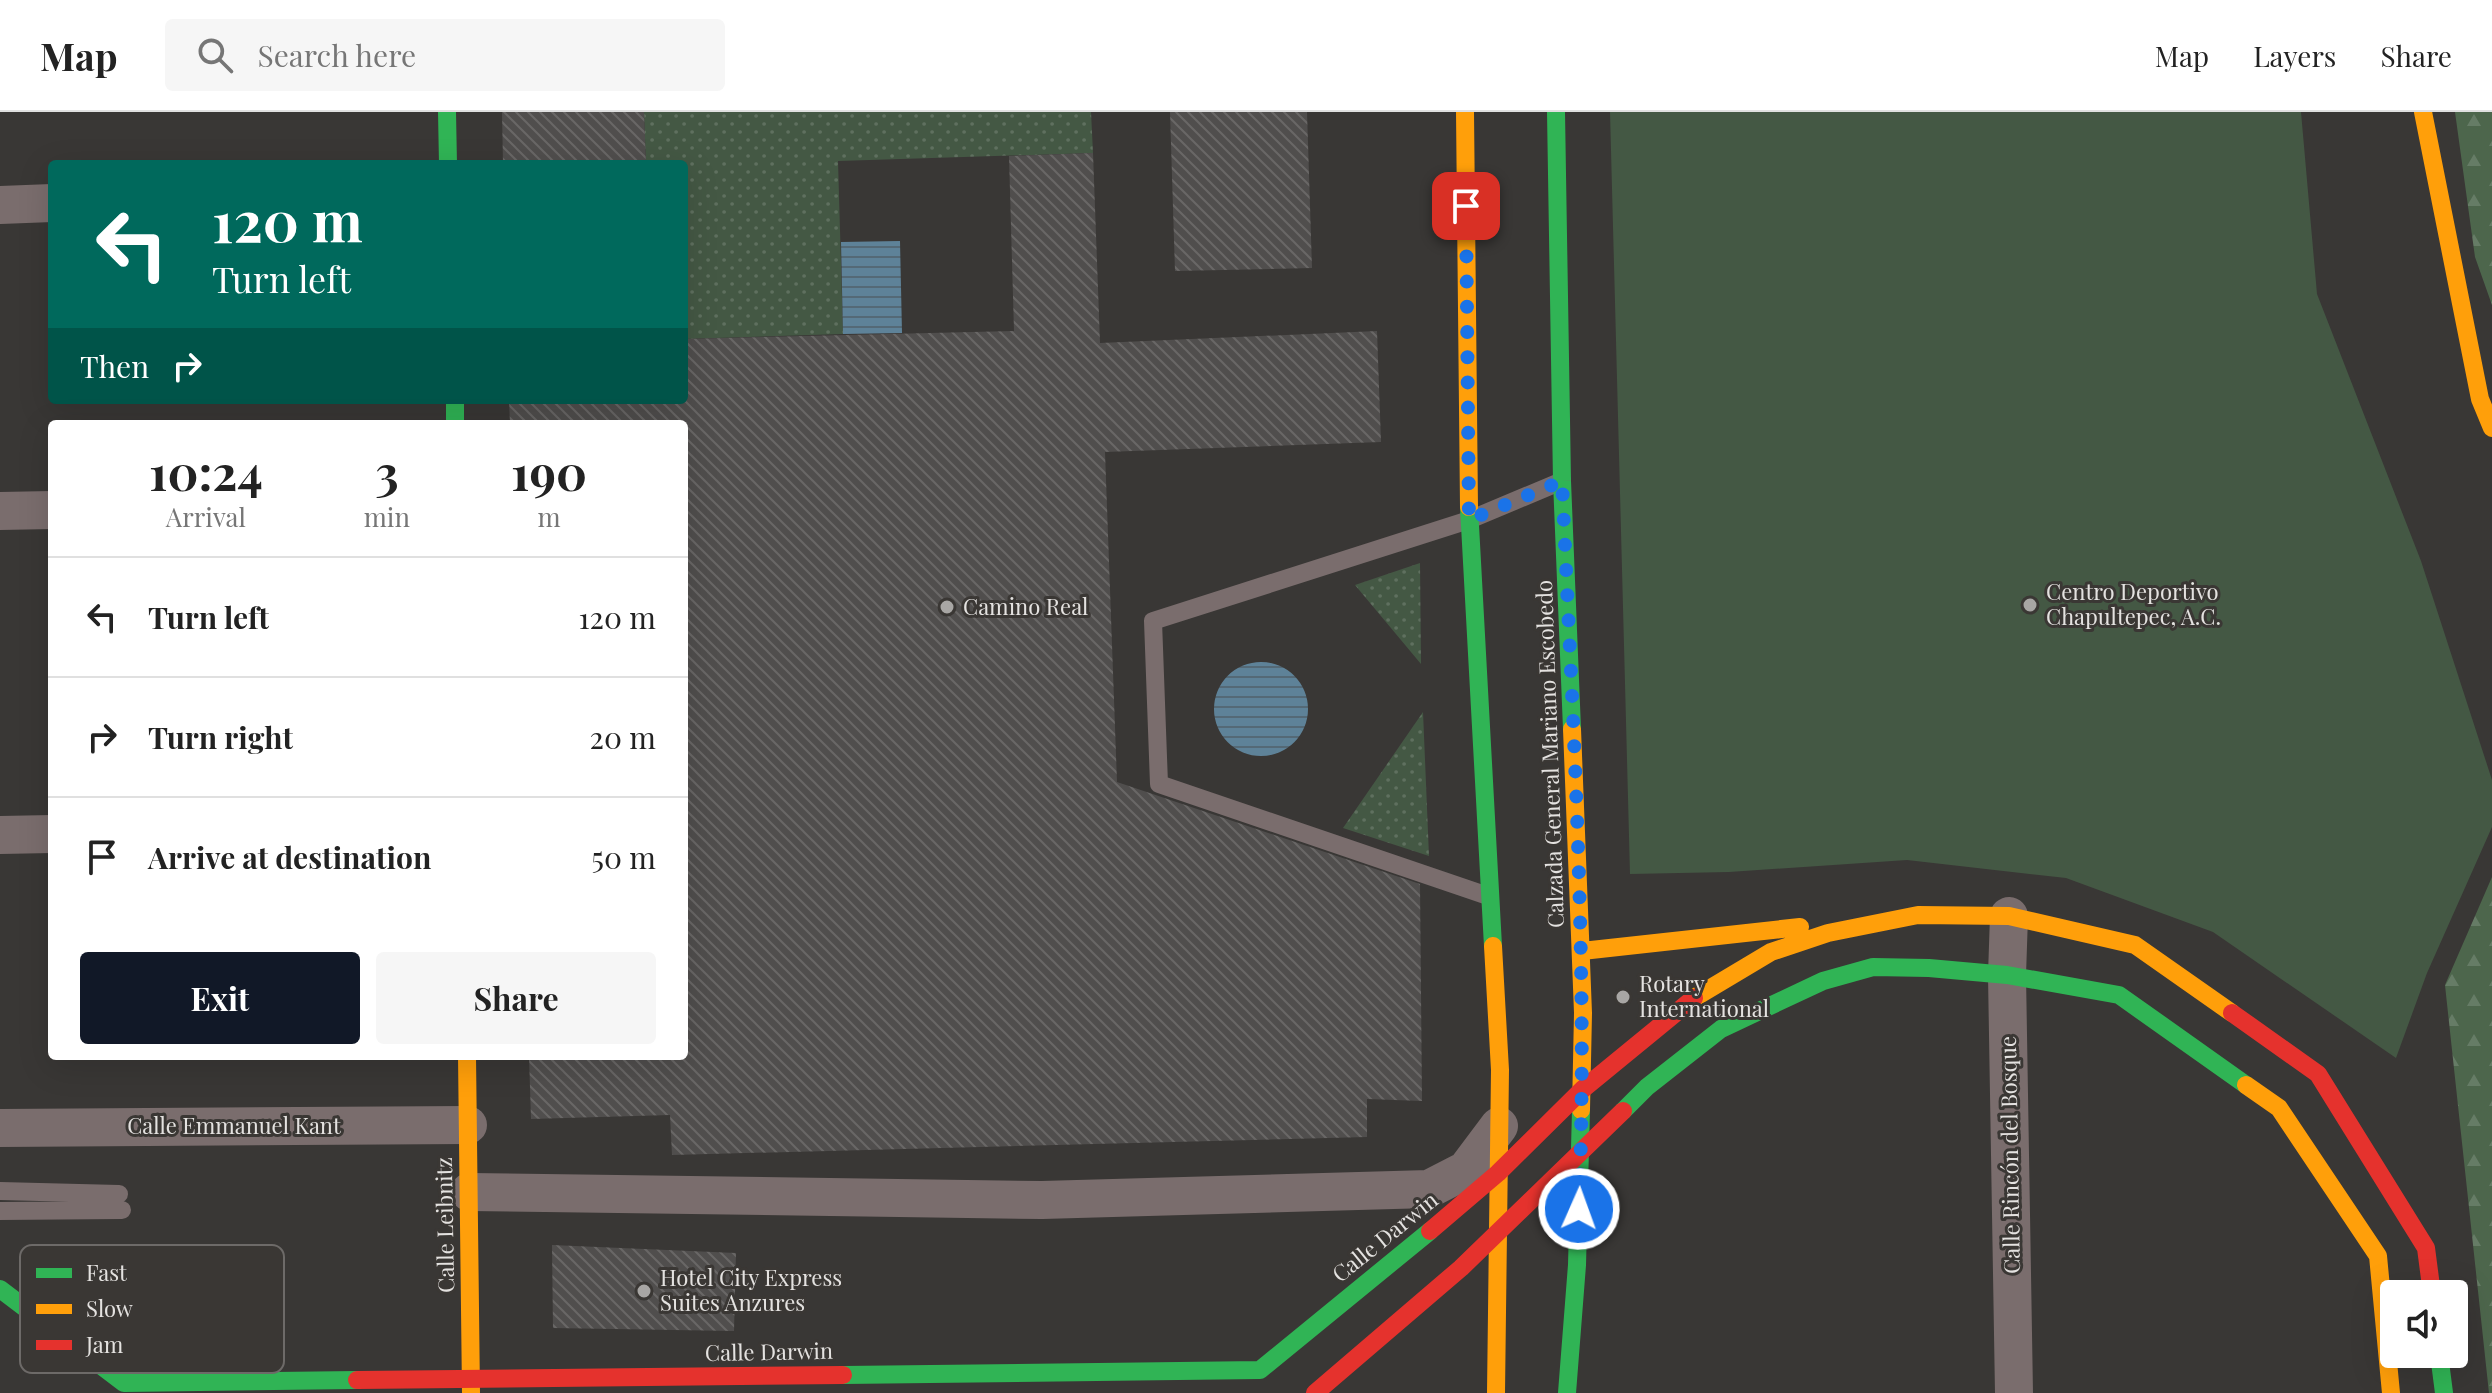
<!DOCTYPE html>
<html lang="en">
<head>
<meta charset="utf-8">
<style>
  :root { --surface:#fff; --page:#f6f6f6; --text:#222; --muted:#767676; --line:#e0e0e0; --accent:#111827 }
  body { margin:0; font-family:"Playfair Display",serif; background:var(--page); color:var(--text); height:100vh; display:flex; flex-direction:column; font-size:30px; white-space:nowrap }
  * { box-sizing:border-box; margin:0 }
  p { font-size:26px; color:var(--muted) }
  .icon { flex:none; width:44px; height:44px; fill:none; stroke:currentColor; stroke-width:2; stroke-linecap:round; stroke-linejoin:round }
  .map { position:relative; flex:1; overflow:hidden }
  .details { position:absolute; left:48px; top:308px; width:640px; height:640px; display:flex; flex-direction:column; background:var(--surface); border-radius:8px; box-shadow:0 8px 32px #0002 }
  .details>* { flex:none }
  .top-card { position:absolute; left:48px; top:48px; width:640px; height:244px; border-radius:8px; box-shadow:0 8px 32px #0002; background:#00695c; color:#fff; overflow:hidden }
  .fabs { position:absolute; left:2380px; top:1168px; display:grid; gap:16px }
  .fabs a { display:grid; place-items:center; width:88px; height:88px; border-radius:8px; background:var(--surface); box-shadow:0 8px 32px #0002; font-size:40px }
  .pin { position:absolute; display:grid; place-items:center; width:68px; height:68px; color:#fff; margin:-34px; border-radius:16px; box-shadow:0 4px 12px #0006 }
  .me { position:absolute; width:88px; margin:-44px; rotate:2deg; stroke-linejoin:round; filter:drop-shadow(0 0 6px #0008) }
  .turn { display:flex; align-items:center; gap:28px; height:168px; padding:0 32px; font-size:36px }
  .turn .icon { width:104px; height:104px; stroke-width:2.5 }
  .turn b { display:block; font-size:56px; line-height:68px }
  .then { display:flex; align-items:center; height:76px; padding:0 32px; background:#0003; gap:16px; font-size:30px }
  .eta { display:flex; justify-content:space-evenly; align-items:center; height:136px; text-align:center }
  .eta b { font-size:48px; font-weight:700; line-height:56px }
  .button { display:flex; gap:16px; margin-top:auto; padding:16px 32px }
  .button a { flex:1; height:92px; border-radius:8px; background:var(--accent); color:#fff; font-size:32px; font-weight:700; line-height:92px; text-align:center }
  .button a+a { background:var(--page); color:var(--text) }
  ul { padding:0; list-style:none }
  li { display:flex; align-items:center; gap:24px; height:120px; padding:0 32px; border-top:2px solid var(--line) }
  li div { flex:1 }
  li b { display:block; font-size:30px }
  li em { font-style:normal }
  header { display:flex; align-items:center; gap:48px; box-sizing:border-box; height:112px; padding:0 40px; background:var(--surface); border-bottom:2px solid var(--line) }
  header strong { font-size:38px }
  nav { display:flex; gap:44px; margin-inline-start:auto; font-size:28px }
  .search { width:560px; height:72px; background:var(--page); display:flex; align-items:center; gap:20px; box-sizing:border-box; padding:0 28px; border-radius:8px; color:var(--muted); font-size:30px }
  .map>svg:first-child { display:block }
  .grass { fill:url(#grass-dots) }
  .forest { fill:url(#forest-firs) }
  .pitch { fill:#445844 }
  .water { fill:url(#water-rules) }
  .building { fill:url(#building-back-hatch) }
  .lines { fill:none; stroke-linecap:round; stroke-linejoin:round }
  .lane { stroke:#7a6d6d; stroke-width:18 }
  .street { stroke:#7a6d6d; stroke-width:38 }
  .fast { stroke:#30b455; stroke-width:18 }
  .slow { stroke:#ff9f0a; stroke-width:18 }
  .jam { stroke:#e5322d; stroke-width:18 }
  .route { stroke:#1a73e8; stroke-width:14; stroke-dasharray:0 25.2 }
  .poi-dot { fill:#a8a6a4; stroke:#3a3734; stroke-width:3 }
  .labels { text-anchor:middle; stroke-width:6; stroke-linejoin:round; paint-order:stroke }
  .poi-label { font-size:22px; fill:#e4e2e0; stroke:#3a3734; text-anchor:start }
  .street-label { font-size:22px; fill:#e4e2e0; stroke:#3a3734 }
  .key { fill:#3a3734; stroke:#6d6a68; stroke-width:2 }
  .key-label { font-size:22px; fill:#e4e2e0 }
</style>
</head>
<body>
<header>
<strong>Map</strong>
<div class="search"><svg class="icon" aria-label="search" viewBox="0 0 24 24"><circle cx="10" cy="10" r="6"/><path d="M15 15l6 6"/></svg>Search here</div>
<nav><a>Map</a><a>Layers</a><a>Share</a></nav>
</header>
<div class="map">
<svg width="2492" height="1281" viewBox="0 0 2492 1281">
  <defs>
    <pattern id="grass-dots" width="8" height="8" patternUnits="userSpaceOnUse" patternTransform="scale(2)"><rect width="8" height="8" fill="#445844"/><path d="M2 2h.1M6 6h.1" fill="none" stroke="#5f705f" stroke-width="1.8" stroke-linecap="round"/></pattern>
    <pattern id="forest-firs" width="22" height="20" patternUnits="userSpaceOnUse" patternTransform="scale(2)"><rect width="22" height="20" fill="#4d664c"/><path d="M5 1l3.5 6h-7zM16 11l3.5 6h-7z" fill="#667c66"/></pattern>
    <pattern id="water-rules" width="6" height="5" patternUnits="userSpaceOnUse" patternTransform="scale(2)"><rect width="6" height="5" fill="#5e8298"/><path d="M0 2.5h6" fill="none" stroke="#546976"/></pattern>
    <pattern id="building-back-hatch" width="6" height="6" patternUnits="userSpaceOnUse" patternTransform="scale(2)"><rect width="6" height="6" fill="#504e4d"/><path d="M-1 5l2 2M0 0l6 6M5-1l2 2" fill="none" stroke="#696766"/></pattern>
  </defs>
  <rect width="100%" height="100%" fill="#393735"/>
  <path class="grass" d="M644,0H1091L1093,41L838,49L843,222L684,227V52H646Z
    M1420,451L1421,552L1355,473Z
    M1423,600L1429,744L1343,716Z"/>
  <path class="forest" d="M2455,0H2492V193L2475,145Z
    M2492,765V1281H2489L2445,873Z"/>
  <path class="pitch" d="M1610,0H2301L2317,182L2421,449L2492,668V715L2427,861L2396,946L2213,820L2066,766L1907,748L1729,760L1630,762Z"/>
  <path class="water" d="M900,129L902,221L843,222L841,130Z
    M1214 597a47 47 0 1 1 94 0a47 47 0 1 1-94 0Z"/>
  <path class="building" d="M502,0H644L646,52H503Z
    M1170,0H1307L1312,156L1175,159Z
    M1093,41L1100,231L1377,219L1381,330L1105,340L1117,670L1420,772L1422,989L1367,987V1025L672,1043L670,1003L531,1007L529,944H684V312H510L509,288H684V227L1014,219L1009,44Z
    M552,1133L736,1141L734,1219L553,1216Z"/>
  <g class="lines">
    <path class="lane" d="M1488,784L1159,672L1153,509L1469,408L1562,369
      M0,1079L119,1082
      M0,1099L122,1098"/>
    <path class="street" d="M0,93L52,91
      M0,399L52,398
      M0,723L52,722
      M2009,804L2007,863L2014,1281
      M0,1016L468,1013
      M469,1080L1042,1088L1429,1077L1466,1058L1499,1014"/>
    <path class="fast" d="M447,0L448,52
      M1556,0L1562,369L1572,617
      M455,288V312
      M1469,395L1493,834
      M1623,999L1647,975L1721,917L1823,869L1873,855L1929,856L2007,863L2119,883L2246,973
      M0,1177L124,1271L357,1268
      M2439,1242L2444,1281
      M843,1263L1260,1258L1430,1119
      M1567,1281L1577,1153L1581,998"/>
    <path class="slow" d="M1465,0L1469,395
      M2423,0L2480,287L2492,316
      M1572,617L1583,901L1581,998
      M1493,834L1500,958L1496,1281
      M1582,839L1800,815
      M1694,886L1771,840L1828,821L1918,803L2009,804L2135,833L2232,901
      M467,944L471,1281
      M2246,973L2279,996L2378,1144L2391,1281"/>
    <path class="jam" d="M2232,901L2318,962L2426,1136L2432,1182
      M1430,1119L1498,1061L1583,977L1694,886
      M357,1268L843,1263
      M1315,1281L1461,1156L1623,999"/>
  </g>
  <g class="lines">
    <path class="route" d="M1466,94L1469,408L1562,369C1573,611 1588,854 1579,1097"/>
  </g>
  <g class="poi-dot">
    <circle cx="2030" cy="493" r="8"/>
    <circle cx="947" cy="495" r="8"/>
    <circle cx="1623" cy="885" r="8"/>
    <circle cx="644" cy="1179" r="8"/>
  </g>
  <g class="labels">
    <g class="poi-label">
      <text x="2046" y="488">Centro Deportivo<tspan x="2046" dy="25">Chapultepec, A.C.</tspan></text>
      <text x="963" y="503">Camino Real</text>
      <text x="1639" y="880">Rotary<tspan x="1639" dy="25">International</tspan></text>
      <text x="660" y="1174">Hotel City Express<tspan x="660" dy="25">Suites Anzures</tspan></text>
    </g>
    <g class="street-label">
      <text transform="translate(1550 642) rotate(-92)" y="8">Calzada General Mariano Escobedo</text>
      <text x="234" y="1022">Calle Emmanuel Kant</text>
      <text transform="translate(2010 1043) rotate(-91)" y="8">Calle Rincón del Bosque</text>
      <text transform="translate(445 1113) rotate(-91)" y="8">Calle Leibnitz</text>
      <text transform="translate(1385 1125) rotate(-39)" y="8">Calle Darwin</text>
      <text transform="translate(769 1240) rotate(-1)" y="8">Calle Darwin</text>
    </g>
  </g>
  <rect x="20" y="1133" width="264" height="128" rx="12" class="key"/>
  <rect x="36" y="1156" width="36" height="10" fill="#30b455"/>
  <rect x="36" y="1192" width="36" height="10" fill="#ff9f0a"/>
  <rect x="36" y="1228" width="36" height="10" fill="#e5322d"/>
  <g class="key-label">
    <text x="86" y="1169">Fast</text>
    <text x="86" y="1205">Slow</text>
    <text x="86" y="1241">Jam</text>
  </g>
</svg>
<div class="fabs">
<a><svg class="icon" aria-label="sound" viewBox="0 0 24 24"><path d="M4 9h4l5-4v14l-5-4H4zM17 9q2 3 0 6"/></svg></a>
</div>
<div class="pin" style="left:1466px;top:94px;background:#d93025"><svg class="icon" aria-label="arrive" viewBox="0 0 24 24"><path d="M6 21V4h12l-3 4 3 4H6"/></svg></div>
<svg class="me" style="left:1579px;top:1097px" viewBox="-20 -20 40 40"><circle r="17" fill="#1a73e8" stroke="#fff" stroke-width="3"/><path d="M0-11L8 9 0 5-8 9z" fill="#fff"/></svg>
<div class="top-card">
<div class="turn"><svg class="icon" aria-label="left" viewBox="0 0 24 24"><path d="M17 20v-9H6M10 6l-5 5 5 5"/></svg><div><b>120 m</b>Turn left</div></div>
<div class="then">Then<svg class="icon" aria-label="right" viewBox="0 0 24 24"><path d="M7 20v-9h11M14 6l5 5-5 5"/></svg></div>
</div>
<section class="details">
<div class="eta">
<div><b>10:24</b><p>Arrival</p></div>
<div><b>3</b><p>min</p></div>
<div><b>190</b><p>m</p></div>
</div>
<ul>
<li><svg class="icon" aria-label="left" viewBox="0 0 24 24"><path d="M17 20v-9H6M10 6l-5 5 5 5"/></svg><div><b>Turn left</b></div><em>120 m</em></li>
<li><svg class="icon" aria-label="right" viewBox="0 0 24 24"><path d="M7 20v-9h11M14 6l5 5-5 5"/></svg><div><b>Turn right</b></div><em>20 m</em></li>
<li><svg class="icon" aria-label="arrive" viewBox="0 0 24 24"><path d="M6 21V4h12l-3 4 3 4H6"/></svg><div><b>Arrive at destination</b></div><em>50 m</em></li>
</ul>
<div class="button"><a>Exit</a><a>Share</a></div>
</section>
</div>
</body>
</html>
